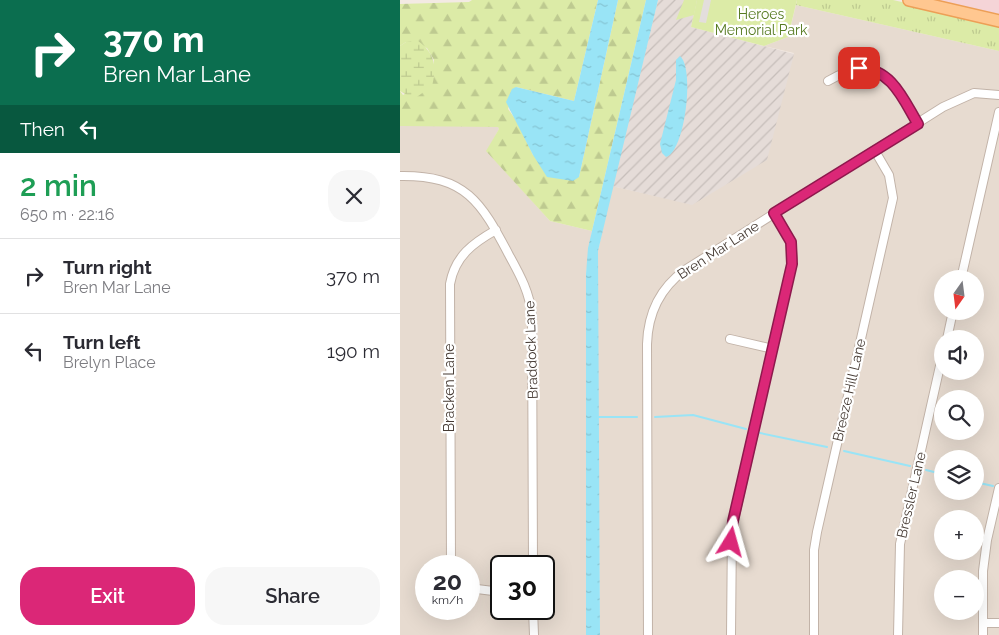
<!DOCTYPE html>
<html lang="en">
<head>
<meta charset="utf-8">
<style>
  :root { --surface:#fff; --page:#f7f7f7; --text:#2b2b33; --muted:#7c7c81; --line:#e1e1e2; --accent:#db2777 }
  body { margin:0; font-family:Raleway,sans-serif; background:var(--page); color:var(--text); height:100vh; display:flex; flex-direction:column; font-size:19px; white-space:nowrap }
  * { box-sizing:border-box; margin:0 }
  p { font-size:16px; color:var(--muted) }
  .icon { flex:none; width:28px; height:28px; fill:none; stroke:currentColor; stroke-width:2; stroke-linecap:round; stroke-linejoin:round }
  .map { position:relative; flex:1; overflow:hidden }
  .panel { display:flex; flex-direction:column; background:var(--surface); width:400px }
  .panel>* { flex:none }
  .guide { background:#0b6e4f; color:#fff; overflow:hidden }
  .needle { width:32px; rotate:194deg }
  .controls { position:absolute; left:534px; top:270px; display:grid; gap:10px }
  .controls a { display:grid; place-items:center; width:50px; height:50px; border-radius:50%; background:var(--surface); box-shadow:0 5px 20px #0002; font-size:25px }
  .speed { position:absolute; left:15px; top:555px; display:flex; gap:10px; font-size:25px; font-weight:700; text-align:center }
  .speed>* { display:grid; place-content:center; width:65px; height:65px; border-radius:50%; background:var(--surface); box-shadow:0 5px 20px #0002; line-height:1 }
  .speed small { font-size:12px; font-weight:400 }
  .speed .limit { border:2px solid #111; border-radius:8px; background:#fff; color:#111 }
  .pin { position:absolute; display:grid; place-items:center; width:42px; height:42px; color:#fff; margin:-21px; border-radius:10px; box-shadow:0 2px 8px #0006 }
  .me { position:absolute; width:55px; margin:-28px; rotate:8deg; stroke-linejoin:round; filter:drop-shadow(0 0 4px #0008) }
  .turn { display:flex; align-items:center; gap:18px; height:105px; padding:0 20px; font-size:22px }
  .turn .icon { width:65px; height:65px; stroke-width:2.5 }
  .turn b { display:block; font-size:35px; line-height:42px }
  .then { display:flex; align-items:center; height:48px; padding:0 20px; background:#0003; gap:10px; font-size:19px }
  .round { display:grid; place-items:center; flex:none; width:52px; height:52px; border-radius:20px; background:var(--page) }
  .summary { display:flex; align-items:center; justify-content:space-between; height:85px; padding:0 20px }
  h1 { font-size:30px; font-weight:600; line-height:38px; color:#1e9e55 }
  .cta { display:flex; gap:10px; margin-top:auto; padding:10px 20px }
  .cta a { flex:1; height:58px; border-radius:20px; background:var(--accent); color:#fff; font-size:20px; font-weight:600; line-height:58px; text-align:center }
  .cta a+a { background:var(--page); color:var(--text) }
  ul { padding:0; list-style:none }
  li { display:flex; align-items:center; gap:15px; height:75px; padding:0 20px; border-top:1px solid var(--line) }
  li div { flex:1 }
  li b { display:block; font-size:19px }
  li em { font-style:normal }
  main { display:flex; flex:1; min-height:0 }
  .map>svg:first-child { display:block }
  .residential { fill:#e7dbd0; fill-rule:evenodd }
  .industrial { fill:url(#industrial-furrows) }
  .medical { fill:#f5d4d7 }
  .grass { fill:url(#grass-tufts) }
  .forest { fill:url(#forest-firs) }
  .wetland { fill:url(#wetland-marsh) }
  .park { fill:#dceba7 }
  .parking { fill:#e3dedc }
  .water { fill:url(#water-ripples) }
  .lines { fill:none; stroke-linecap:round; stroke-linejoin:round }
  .stream { stroke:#99e4f6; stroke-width:2 }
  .street-casing { stroke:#c2b3a8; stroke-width:10 }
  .primary-casing { stroke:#ed9f56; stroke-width:14 }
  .street { stroke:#fff; stroke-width:8 }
  .primary { stroke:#ffc790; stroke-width:11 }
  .route-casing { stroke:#8e194d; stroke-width:12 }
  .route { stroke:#db2777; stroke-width:9 }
  .labels { text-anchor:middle; stroke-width:4.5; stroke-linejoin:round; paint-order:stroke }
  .park-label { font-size:14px; fill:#577b22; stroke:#fff }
  .street-label { font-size:14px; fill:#453a33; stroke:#fff }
</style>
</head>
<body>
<main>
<section class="panel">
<div class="guide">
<div class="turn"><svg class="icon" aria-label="right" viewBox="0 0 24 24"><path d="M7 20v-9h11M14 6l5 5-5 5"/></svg><div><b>370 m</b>Bren Mar Lane</div></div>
<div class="then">Then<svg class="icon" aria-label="left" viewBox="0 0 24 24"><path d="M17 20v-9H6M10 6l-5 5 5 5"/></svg></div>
</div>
<div class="summary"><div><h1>2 min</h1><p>650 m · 22:16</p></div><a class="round"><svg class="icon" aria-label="close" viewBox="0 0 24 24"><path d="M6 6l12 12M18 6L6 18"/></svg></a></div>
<ul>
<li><svg class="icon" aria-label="right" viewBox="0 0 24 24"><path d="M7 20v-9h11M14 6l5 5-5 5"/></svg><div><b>Turn right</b><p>Bren Mar Lane</p></div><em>370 m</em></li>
<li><svg class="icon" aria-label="left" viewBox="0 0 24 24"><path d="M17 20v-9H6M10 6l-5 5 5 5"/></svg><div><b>Turn left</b><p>Brelyn Place</p></div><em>190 m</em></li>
</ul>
<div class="cta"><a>Exit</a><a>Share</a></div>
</section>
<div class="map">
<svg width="599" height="635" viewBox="0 0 599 635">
  <defs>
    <pattern id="industrial-furrows" width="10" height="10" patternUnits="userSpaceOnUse" patternTransform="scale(1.25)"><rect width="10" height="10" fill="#e5dcd8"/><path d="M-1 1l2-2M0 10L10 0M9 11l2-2" fill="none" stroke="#c6beba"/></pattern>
    <pattern id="grass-tufts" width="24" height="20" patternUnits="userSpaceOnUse" patternTransform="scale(1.25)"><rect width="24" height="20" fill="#dceba7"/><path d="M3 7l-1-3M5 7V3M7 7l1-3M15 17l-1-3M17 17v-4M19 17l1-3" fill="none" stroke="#beca90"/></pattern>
    <pattern id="forest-firs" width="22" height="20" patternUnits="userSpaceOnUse" patternTransform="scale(1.25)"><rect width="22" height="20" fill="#dceba7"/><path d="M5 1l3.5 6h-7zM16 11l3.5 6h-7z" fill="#beca90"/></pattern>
    <pattern id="wetland-marsh" width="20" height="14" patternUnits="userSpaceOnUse" patternTransform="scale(1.25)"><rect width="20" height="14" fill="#dceba7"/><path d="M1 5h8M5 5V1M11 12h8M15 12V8" fill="none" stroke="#beca90"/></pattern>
    <pattern id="water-ripples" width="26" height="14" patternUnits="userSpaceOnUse" patternTransform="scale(1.25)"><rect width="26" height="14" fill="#99e4f6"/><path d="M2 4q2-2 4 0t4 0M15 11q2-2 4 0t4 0" fill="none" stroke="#85c4d3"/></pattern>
  </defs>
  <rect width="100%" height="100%" fill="#f3eae3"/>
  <path class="residential" d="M396,5L599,51V635H200L197,284L198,251L212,186L292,204L394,53L364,46L388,37ZM542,279H575V311H542ZM542,339H575V371H542ZM542,399H575V431H542ZM542,459H575V491H542ZM542,519H575V551H542ZM542,579H575V611H542Z
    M0,126H98L99,129L87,151L150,221L192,231L186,274V635H0ZM26,566H69V609H26ZM101,566H144V609H101Z"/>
  <path class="industrial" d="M258,0H297L291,27L394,54L367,160L292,205L212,186Z"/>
  <path class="medical" d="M531,0H599V17Z"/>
  <path class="grass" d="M284,0H297L294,15L276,20Z
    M397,0H493L599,24V51L396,5Z"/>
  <path class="forest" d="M72,0H198L174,101L116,87L108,109L116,120L133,155L179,177L218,0H246L192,231L150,221L86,151L99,129L98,127L0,126V91L3,95L34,77V60L27,48L6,42L0,46V4L69,2Z"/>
  <path class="wetland" d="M18,41C35,53 37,67 32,86L14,99L0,91V46L6,42Z"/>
  <path class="park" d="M297,0H397L388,37L364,46L291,27Z"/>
  <path class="parking" d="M304,0H311L306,23L299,22Z"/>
  <path class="water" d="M198,0H218L179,177L173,181L147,177L133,155L106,102L112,89L116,87L174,101Z
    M246,0H258L198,251L200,635H186V274L188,248Z
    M280,56C295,68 285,152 266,157L262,153L260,144L276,80V60Z"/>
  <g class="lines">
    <path class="stream" d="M197,417H237
      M255,417L293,415L346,429
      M360,433L427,447
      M444,451L510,466
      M526,470L542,474
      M575,482L593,486"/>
    <g class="street-casing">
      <path id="street" d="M428,81C481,50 493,82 518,124
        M0,176C66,175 81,202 109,255C120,275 130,293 132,316L133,566
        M561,279L599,112
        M330,339L373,349
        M547,339L553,311
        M51,566L50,284C55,256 73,243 96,230
        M69,588L101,592
        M133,609L134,635
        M583,623H599
        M248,635L247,344C248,314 260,288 285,270L543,107L574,93L599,95
        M331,635L332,529L393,259L391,242L374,213
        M414,635V550L417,532L493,198L489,175L475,151
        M498,635L500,544L542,357
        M583,635V571L587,540L599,488"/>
    </g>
    <g class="primary-casing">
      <path id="primary" d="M509,0L599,21"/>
    </g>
    <use href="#street" class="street"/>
    <use href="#primary" class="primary"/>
  </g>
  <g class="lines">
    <g class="route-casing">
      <path id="route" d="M331,542L333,521L392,264L391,242L374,213L518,124C503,99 492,69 459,68"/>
    </g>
    <use href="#route" class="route"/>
  </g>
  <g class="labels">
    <g class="park-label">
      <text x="361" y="19">Heroes<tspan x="361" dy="16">Memorial Park</tspan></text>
    </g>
    <g class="street-label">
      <text transform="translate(318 250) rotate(-33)" y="5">Bren Mar Lane</text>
      <text transform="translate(131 350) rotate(-92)" y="5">Braddock Lane</text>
      <text transform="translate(49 388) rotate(-90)" y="5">Bracken Lane</text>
      <text transform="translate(449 390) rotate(-77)" y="5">Breeze Hill Lane</text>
      <text transform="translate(511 495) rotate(-77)" y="5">Bressler Lane</text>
    </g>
  </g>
</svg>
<div class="controls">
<a><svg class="needle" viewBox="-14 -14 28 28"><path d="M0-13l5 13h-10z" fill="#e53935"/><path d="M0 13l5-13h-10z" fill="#7c7c81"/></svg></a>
<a><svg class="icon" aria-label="sound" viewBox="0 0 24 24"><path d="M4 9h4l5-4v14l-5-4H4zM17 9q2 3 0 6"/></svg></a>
<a><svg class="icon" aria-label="search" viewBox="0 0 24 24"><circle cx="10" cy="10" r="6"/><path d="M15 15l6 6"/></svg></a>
<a><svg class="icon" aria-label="layers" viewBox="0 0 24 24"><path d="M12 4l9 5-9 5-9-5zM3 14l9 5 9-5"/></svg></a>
<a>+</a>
<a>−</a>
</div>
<div class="speed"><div>20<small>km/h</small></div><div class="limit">30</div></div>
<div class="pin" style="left:459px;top:68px;background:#d93025"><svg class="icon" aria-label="arrive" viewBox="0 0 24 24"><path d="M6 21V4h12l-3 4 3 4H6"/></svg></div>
<svg class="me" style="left:331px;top:542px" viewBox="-20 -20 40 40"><path d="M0-17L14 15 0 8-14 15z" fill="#db2777" stroke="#fff" stroke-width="4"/></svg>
</div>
</main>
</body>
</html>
